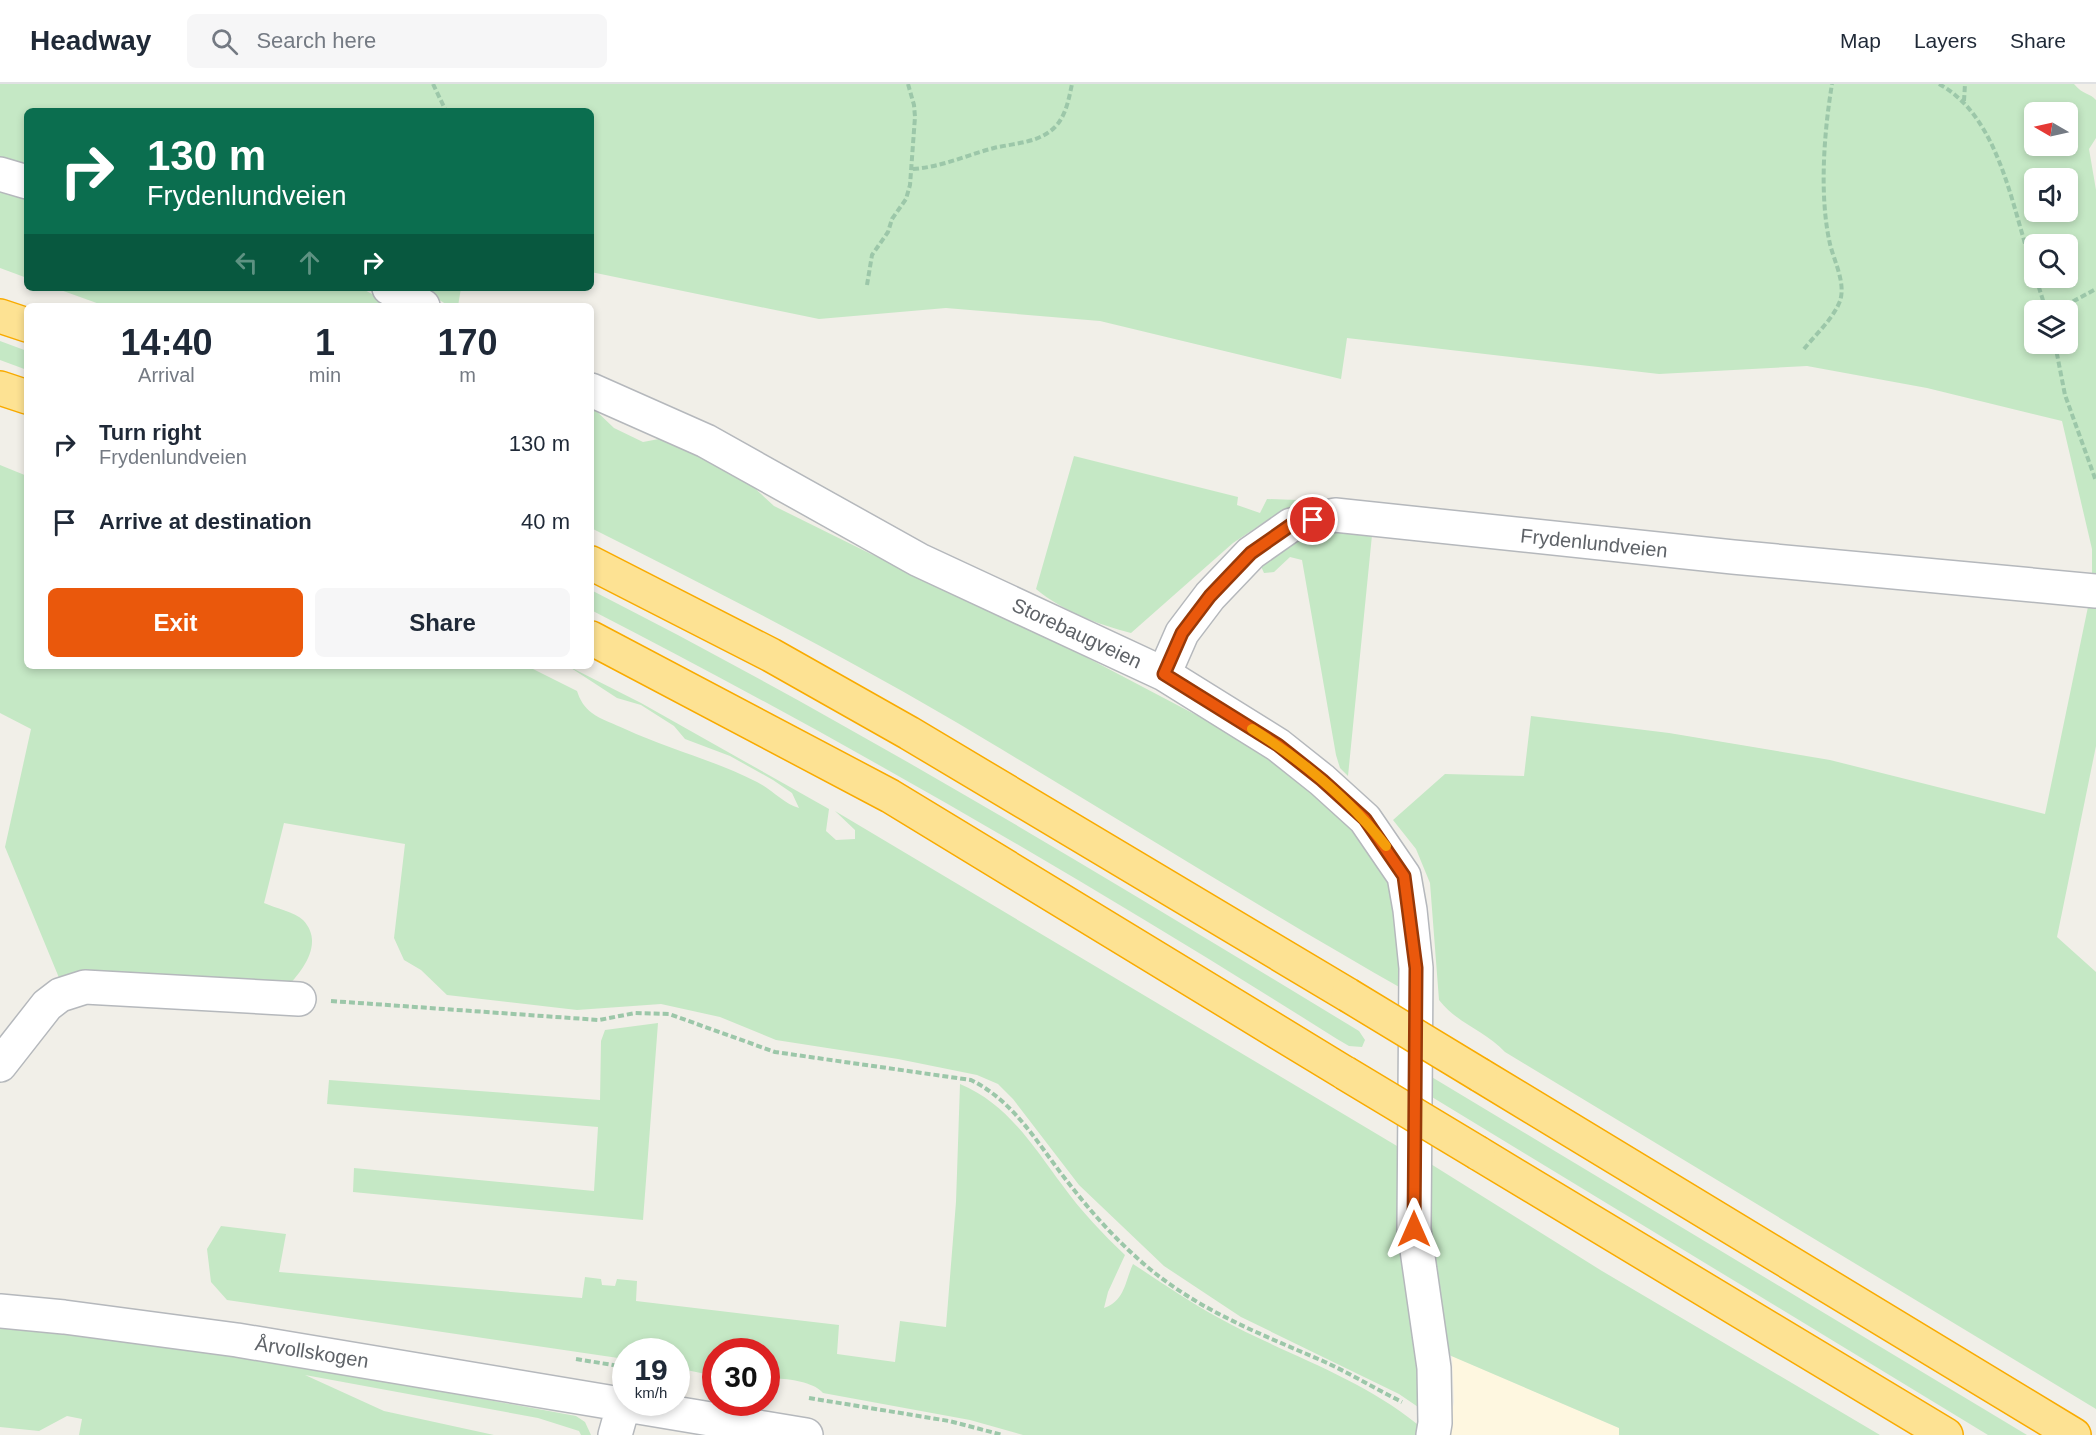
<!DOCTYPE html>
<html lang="en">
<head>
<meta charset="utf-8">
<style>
  :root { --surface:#fff; --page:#f6f6f7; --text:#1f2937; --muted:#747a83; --line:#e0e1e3; --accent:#ea580c }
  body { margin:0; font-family:Arial,sans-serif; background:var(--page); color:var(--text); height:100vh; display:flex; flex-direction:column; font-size:22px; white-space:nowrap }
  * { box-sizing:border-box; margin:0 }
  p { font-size:20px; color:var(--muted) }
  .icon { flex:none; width:33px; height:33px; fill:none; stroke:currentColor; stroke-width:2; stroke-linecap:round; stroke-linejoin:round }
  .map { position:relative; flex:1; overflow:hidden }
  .drawer { position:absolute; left:24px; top:219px; width:570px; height:366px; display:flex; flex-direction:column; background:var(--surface); border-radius:9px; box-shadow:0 3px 9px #0003 }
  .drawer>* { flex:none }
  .top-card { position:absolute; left:24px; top:24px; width:570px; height:183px; border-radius:9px; box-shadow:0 3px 9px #0003; background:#0b6e4f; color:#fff; overflow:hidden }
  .needle { width:39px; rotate:279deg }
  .controls { position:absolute; left:2024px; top:18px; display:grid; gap:12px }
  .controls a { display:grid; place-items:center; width:54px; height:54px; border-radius:9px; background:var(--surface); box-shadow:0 3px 9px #0003; font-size:30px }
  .speed { position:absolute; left:612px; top:1254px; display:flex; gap:12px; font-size:30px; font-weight:700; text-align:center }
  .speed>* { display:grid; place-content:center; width:78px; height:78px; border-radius:50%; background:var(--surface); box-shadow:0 3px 9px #0003; line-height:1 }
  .speed small { font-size:15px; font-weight:400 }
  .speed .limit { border:9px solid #d22; background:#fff; color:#111 }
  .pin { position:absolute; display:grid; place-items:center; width:51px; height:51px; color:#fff; margin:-26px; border:3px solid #fff; border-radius:50%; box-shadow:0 2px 6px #0007 }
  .me { position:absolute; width:66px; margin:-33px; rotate:0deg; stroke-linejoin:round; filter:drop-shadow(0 0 4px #0008) }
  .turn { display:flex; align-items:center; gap:21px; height:126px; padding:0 24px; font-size:27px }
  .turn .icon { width:78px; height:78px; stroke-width:2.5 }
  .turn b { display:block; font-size:42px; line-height:51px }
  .lanes { display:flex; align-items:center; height:57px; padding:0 24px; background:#0003; justify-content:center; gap:30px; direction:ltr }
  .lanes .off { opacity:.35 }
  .eta { display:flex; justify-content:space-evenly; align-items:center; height:102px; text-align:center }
  .eta b { font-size:36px; font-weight:700; line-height:42px }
  .primary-button { display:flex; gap:12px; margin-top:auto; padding:12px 24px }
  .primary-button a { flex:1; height:69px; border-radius:9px; background:var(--accent); color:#fff; font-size:24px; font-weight:700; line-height:69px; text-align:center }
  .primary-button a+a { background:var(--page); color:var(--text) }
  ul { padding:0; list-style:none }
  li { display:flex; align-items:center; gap:18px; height:78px; padding:0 24px }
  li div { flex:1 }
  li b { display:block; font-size:22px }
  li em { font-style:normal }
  header { display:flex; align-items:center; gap:36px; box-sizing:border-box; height:84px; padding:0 30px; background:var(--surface); border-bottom:2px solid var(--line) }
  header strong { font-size:28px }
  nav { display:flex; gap:33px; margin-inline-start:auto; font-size:21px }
  .search { width:420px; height:54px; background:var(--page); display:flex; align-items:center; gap:15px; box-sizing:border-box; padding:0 21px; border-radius:9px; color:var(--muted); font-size:22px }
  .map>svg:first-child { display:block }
  .commercial { fill:#fef7e0 }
  .green { fill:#c5e8c5; fill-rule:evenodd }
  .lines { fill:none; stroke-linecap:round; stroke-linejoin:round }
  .minor-casing { stroke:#b5b8bc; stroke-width:36 }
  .highway-casing { stroke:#f9ab00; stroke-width:36 }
  .path { stroke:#9cc7a9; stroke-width:4; stroke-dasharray:6 3; stroke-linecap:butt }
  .minor { stroke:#fff; stroke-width:33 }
  .highway { stroke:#fde293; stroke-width:33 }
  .highway-bridge-casing { stroke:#f9ab00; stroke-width:36; stroke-linecap:butt }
  .highway-bridge { stroke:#fde293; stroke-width:33 }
  .route-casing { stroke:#983908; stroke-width:15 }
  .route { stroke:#ea580c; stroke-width:10 }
  .slow { stroke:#f59e0b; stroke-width:10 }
  .labels { text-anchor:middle; stroke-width:5; stroke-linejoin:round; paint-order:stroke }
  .street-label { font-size:20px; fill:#5f6368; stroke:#fff }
</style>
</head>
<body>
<header>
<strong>Headway</strong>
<div class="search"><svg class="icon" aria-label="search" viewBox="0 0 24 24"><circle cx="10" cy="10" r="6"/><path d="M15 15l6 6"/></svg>Search here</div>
<nav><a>Map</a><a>Layers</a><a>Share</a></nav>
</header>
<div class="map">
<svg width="2096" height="1351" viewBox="0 0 2096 1351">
  <rect width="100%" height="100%" fill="#f1efe8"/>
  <path class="commercial" d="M1452,1272L1619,1344V1351H1447L1454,1318Z"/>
  <path class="green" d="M0,0H2074C2083,11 2090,9 2096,16V54L2089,65L2096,106V492L2092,490V465L2062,337L1927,304L1807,282L1659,290L1347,254L1341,295L1100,237L946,224L819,235L591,188V27H27V88L0,81ZM2034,28H2067V62H2034ZM2034,94H2067V128H2034ZM2034,160H2067V194H2034ZM2034,226H2067V260H2034Z
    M0,102L27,109V194L0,184Z
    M55,204H361L394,222H105Z
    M420,204H461L458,222H449Z
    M0,257L27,267V286L0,276Z
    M591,322L614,344L643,358L659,355L674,359L748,398L774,422L871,470L1010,533L1257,663L1352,739L1393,791L1408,908C1265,827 1127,740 986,656C858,579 724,511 591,444Z
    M1074,372L1238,413L1237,421L1260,429L1267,415L1325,417L1266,437L1233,459L1131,549C1097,540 1064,528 1036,505Z
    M0,381L27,392V582H527L577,607C580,616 584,623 592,629C601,636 615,640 625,645C668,665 714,676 757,698C771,705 784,720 799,724L792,709L773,696L730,672L685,655L674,642L641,621L617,614L568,582L641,619L829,725L826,747L836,756L855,755V746L835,727L1402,1065L1421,1271V1325L1399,1310L1241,1233L1164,1182L1079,1101L1013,1015L998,1000L977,991L898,975L776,956L720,933L661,920L577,926L447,911L421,886L404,876L394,854L405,760L284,739L264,819C275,824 295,828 303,836C325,859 302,888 285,905L62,901L5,763L31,645L0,629Z
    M1323,447L1372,451L1348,692L1340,684L1336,671L1302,476L1290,473L1274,488L1264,489L1259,478L1288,456Z
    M591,506C854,640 1107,794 1359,947L1365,956L1362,963L1349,962L1337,955C1095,802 846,657 591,526Z
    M2089,518L2096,521V662L2057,853L2096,888V1325L1505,968C1484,946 1458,940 1439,916L1430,799L1416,765L1393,736L1445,690L1524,692L1531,632L1669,649L1830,676L2045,730Z
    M658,939L643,1136L353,1108L354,1084L594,1107L598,1043L327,1020L329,996L600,1016L601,957L605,946Z
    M1430,992L2027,1351H1988L1427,1010Z
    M960,1000C1008,1020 1033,1062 1063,1102C1081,1127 1103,1150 1125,1171L1108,1208L1104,1224C1125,1217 1125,1197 1133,1180C1161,1198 1189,1218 1219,1234C1284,1270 1358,1292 1417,1340L1418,1351H1023L970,1336L823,1309C815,1298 780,1292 767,1296L766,1268H716L715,1292L677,1284L676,1268H626L625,1275L227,1216L211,1198L207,1165L221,1142L286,1150L279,1188L582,1214L585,1193L601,1195L602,1201L615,1202L617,1195L637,1197L636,1217L839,1241L837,1270L895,1278L900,1237L946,1243L956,1118Z
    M1426,1077L1602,1187L1880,1351H1619V1344L1442,1268L1428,1161Z
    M0,1244C194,1262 385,1297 576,1332L585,1338L591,1351H581L579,1347L538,1334L305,1291L384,1327L494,1351H79L82,1335L67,1332L39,1347L0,1343Z"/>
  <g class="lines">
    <g class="minor-casing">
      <path id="minor" d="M0,90L27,98
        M389,204L423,222
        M591,306L706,357L919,476L1164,590L1278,661L1322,696L1365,735L1404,792L1410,826L1416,884L1414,1145L1434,1284L1435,1339L1433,1351
        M1164,590L1182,549L1210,512L1251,469L1291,441L1335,431L1733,473L2096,507
        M0,981L47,921L60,911L85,903L299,915
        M0,1227L64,1233L237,1256L806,1351
        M615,1351L624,1319"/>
    </g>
    <g class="highway-casing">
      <path id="highway" d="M0,232L27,241
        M0,304L27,313
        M591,479L771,571L909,649L1348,911
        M591,554L890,712L1345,989
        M1480,991L2074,1351
        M1478,1069L1946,1351"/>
    </g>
    <path class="path" d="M433,0L446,27
      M1939,0C2001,34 2012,126 2034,188
      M1964,17L1965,0
      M913,85C942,83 967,71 994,64C1015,59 1039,59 1055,43C1066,32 1069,14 1072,0
      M2036,194L2046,226
      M867,201L872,171L888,148L892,135L906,115L910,101L915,33L914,21L908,0
      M2057,226L2096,205
      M2055,260L2065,311L2096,397
      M1804,265C1816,250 1833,235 1840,217C1846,199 1834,177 1830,160C1819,112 1824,48 1832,0
      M331,917L599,936L635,929L669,930L775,968L971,996C1015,1018 1037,1059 1067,1097C1090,1127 1116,1156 1145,1181C1199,1227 1261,1250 1325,1278C1351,1290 1376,1305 1402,1318
      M576,1275L625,1283
      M809,1314L949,1337L1003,1351"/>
    <use href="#minor" class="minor"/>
    <use href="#highway" class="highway"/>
    <g class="highway-bridge-casing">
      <path id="highway-bridge" d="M1348,911L1480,991
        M1345,989L1478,1069"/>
    </g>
    <use href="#highway-bridge" class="highway-bridge"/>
  </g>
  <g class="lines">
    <g class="route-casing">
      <path id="route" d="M1313,436L1291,441L1251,469L1210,512L1182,549L1164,590L1278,661L1322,696L1365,735L1404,792L1416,884L1414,1145"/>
    </g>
    <use href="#route" class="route"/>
    <path class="slow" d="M1252,645C1303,677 1349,715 1386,762"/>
  </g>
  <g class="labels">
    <g class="street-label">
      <text transform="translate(1594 459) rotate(6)" y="7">Frydenlundveien</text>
      <text transform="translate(1077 549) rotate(25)" y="7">Storebaugveien</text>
      <text transform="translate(312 1268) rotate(9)" y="7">Årvollskogen</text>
    </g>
  </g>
</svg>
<div class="controls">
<a><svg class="needle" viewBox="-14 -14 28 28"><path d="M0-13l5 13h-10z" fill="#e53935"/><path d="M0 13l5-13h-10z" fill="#747a83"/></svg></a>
<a><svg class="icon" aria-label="sound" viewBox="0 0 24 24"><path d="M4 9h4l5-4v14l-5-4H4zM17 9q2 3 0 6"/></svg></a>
<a><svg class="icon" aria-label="search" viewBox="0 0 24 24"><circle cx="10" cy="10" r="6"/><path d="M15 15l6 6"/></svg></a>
<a><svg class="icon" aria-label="layers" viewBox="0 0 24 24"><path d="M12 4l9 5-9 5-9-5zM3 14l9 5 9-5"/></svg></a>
</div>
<div class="speed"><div>19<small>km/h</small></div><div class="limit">30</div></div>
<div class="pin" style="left:1313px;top:436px;background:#d93025"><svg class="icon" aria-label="arrive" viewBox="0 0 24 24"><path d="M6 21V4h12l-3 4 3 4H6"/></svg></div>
<svg class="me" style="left:1414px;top:1145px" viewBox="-20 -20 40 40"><path d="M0-17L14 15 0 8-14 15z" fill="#ea580c" stroke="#fff" stroke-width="4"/></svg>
<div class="top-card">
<div class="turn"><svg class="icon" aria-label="right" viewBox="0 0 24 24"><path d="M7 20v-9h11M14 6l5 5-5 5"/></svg><div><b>130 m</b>Frydenlundveien</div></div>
<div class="lanes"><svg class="icon off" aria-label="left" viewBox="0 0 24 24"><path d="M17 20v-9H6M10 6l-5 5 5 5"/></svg><svg class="icon off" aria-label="ahead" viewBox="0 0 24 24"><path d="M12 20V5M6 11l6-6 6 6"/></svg><svg class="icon" aria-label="right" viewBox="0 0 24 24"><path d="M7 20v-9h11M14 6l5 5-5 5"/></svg></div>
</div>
<section class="drawer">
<div class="eta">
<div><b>14:40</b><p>Arrival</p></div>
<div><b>1</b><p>min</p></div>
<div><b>170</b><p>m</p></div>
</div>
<ul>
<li><svg class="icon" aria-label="right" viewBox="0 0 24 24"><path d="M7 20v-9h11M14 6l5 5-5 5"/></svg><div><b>Turn right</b><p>Frydenlundveien</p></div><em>130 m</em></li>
<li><svg class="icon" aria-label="arrive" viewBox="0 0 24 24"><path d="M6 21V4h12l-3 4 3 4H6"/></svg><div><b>Arrive at destination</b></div><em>40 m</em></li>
</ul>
<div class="primary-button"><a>Exit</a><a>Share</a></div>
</section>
</div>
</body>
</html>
